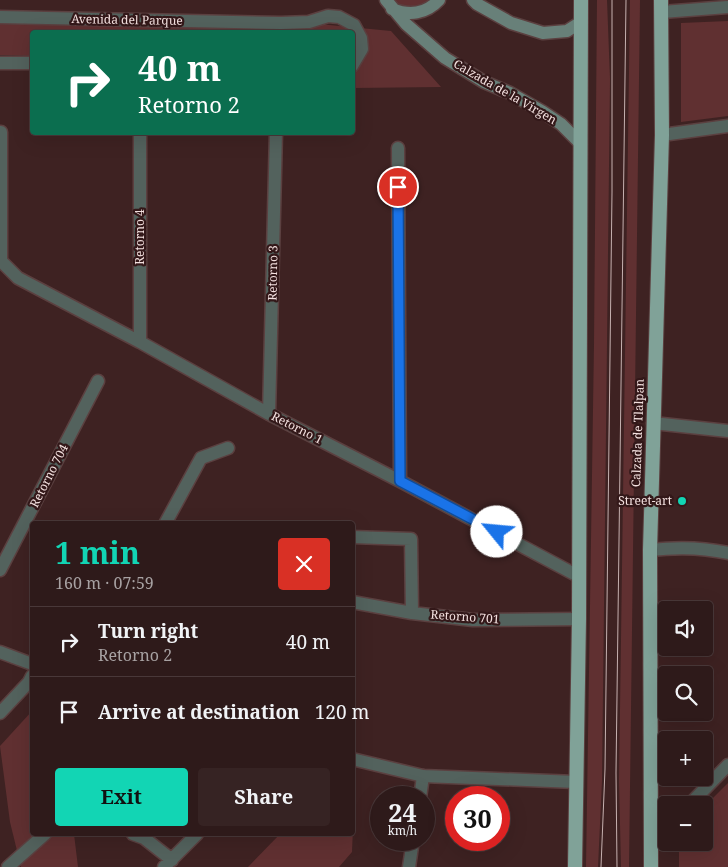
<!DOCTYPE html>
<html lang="en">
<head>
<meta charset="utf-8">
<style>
  :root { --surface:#2e1a1a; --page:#362323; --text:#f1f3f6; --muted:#a7a1a2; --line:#493839; --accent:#12d5b4 }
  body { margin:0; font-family:"Noto Serif",serif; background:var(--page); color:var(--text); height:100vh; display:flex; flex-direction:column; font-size:19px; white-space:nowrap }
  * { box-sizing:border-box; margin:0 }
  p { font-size:16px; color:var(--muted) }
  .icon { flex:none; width:28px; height:28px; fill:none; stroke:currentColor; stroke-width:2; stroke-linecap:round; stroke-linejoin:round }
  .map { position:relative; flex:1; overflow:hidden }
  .side { position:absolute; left:30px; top:521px; width:325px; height:315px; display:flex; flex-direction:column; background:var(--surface); border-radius:5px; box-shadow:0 5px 20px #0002,0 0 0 1px var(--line) }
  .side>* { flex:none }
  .banner { position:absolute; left:30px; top:30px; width:325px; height:105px; border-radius:5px; box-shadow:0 5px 20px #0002,0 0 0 1px var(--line); background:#0b6e4f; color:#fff; overflow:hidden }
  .tools { position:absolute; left:658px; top:601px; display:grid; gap:10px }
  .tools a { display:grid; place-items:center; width:55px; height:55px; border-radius:5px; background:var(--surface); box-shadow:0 5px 20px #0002,0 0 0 1px var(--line); font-size:25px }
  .speed { position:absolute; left:370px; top:786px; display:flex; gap:10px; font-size:25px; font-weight:700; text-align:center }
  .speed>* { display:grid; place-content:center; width:65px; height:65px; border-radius:50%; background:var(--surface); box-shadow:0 5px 20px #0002,0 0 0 1px var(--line); line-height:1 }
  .speed small { font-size:12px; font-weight:400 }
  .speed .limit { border:8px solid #d22; background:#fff; color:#111 }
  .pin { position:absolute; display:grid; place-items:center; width:42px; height:42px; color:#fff; margin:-21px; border:2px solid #fff; border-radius:50%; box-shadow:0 1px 5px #0007 }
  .me { position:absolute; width:55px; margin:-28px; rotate:298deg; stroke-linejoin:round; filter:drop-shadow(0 0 4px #0008) }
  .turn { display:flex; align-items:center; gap:18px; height:105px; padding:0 25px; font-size:22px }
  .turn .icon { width:65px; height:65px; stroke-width:2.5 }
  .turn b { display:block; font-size:35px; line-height:42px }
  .round { display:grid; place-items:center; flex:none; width:52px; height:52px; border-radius:5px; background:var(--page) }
  .summary { display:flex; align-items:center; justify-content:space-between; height:85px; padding:0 25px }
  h1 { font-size:30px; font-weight:700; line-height:38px; color:var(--accent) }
  .primary-button { display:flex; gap:10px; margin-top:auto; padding:10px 25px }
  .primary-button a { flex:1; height:58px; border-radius:5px; background:var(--accent); color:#111; font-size:20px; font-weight:700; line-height:58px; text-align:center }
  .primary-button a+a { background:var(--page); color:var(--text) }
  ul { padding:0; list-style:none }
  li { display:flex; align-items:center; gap:15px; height:70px; padding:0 25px; border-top:1px solid var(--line) }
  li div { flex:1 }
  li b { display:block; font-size:19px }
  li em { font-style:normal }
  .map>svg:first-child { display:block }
  .green { fill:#603031 }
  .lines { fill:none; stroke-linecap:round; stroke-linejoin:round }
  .minor-casing { stroke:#5b4040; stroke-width:15 }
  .tertiary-casing { stroke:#5b4040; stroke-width:15 }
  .secondary-casing { stroke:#5b4040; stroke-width:15 }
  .trunk-casing { stroke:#5b4040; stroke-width:16 }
  .minor { stroke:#53625d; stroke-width:12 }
  .tertiary { stroke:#53625d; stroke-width:12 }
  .secondary { stroke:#688079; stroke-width:12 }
  .trunk { stroke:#80a298; stroke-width:14 }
  .tram { stroke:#c6b1b0; stroke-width:1 }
  .route-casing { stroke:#114b97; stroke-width:12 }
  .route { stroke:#1a73e8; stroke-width:9 }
  .poi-dot { fill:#12d5b4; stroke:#331819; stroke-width:2 }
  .labels { text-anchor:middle; stroke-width:4.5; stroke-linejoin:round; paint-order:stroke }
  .street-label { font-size:12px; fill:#f3e0df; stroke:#331819 }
  .poi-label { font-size:12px; fill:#f3e0df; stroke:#331819; text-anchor:end }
</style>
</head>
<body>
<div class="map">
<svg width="728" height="867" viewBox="0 0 728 867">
  <rect width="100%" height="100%" fill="#3e2222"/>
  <path class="green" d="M386,0H434L429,9H393Z
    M597,0H607L610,79L602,781L598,867H586L594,344Z
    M630,0H640L629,867H621L619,781Z
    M728,21V116L681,122V23Z
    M0,24L282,29L319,24L391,31L441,87L353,88L352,32H32V56L0,55Z
    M32,711V834H74L78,867H21L10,822L0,746Z
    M353,776L355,777L352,852L339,867H248L280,834H352Z
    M728,783V867H679V843L704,842V807Z"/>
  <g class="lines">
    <g class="minor-casing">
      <path id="minor" d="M662,12L728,7
        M0,17L281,23L309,22L328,16L339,17L354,25L361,38L362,49L352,66
        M0,63H32
        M1,132V261L18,278L140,342L269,414L400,481L578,576
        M140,132V342
        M662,135L728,126
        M398,148L400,481
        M269,414L276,132
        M653,423L728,431
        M165,524L201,458L228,448
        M352,537L411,539L412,613
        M650,550C677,547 702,547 728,553
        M0,570L98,381
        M352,602L412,613L473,620L579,619
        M0,713L29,682L32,676
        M420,798L423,776
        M133,834L144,838L172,860
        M8,867L45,834
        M164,867L197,834
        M409,867L413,840"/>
    </g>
    <g class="tertiary-casing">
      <path id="tertiary" d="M0,652L32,664
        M352,759L423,776L576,782
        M689,805L728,765
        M651,844L666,828"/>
    </g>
    <g class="secondary-casing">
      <path id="secondary" d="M386,0L406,24L445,58L484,82L510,93L543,112L561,124L580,143
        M473,0L477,4L511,23L543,33L567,31L581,22
        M392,9C409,16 426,14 439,0"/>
    </g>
    <g class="trunk-casing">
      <path id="trunk" d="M575,867L579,619L581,0
        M651,867L650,550L662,135L661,0"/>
    </g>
    <use href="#minor" class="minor"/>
    <use href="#tertiary" class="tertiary"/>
    <use href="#secondary" class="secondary"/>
    <use href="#trunk" class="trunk"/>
    <path class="tram" d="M601,867L605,769L612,192V0
      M617,867L616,773L626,0"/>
  </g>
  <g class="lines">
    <g class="route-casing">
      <path id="route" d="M398,187L400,481L497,532"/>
    </g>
    <use href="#route" class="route"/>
  </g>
  <circle class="poi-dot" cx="682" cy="501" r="5"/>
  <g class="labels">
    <g class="street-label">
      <text transform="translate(127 20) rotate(1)" y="4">Avenida del Parque</text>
      <text transform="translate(505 92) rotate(30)" y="4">Calzada de la Virgen</text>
      <text transform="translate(140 237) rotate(-90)" y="4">Retorno 4</text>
      <text transform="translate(273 273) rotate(-89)" y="4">Retorno 3</text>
      <text transform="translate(297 428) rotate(27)" y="4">Retorno 1</text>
      <text transform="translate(638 433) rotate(-88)" y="4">Calzada de Tlalpan</text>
      <text transform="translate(49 476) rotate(-63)" y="4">Retorno 704</text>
      <text transform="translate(465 617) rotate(4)" y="4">Retorno 701</text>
    </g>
    <g class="poi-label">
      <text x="672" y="505">Street-art</text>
    </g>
  </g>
</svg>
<div class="tools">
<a><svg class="icon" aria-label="sound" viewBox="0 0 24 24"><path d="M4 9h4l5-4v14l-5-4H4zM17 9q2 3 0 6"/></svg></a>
<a><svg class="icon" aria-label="search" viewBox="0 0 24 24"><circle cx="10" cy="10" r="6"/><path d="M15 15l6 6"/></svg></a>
<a>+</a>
<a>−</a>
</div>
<div class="speed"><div>24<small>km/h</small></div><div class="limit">30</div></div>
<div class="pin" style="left:398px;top:187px;background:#d93025"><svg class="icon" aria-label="arrive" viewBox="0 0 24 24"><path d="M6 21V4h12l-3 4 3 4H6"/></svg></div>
<svg class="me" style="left:497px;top:532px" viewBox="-20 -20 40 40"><circle r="19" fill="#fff"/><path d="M0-13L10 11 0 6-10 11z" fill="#1a73e8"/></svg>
<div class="banner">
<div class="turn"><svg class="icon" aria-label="right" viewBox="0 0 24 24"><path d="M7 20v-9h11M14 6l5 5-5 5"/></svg><div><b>40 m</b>Retorno 2</div></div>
</div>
<section class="side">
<div class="summary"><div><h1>1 min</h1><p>160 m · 07:59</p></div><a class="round" style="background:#d93025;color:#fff"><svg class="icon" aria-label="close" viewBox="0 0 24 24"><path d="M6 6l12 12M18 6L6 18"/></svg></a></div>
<ul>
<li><svg class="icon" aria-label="right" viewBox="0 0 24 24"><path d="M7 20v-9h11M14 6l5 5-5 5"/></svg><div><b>Turn right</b><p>Retorno 2</p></div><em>40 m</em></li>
<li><svg class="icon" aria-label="arrive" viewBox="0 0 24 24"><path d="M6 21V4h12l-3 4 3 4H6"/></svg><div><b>Arrive at destination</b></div><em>120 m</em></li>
</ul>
<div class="primary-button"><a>Exit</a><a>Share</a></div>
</section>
</div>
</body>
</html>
